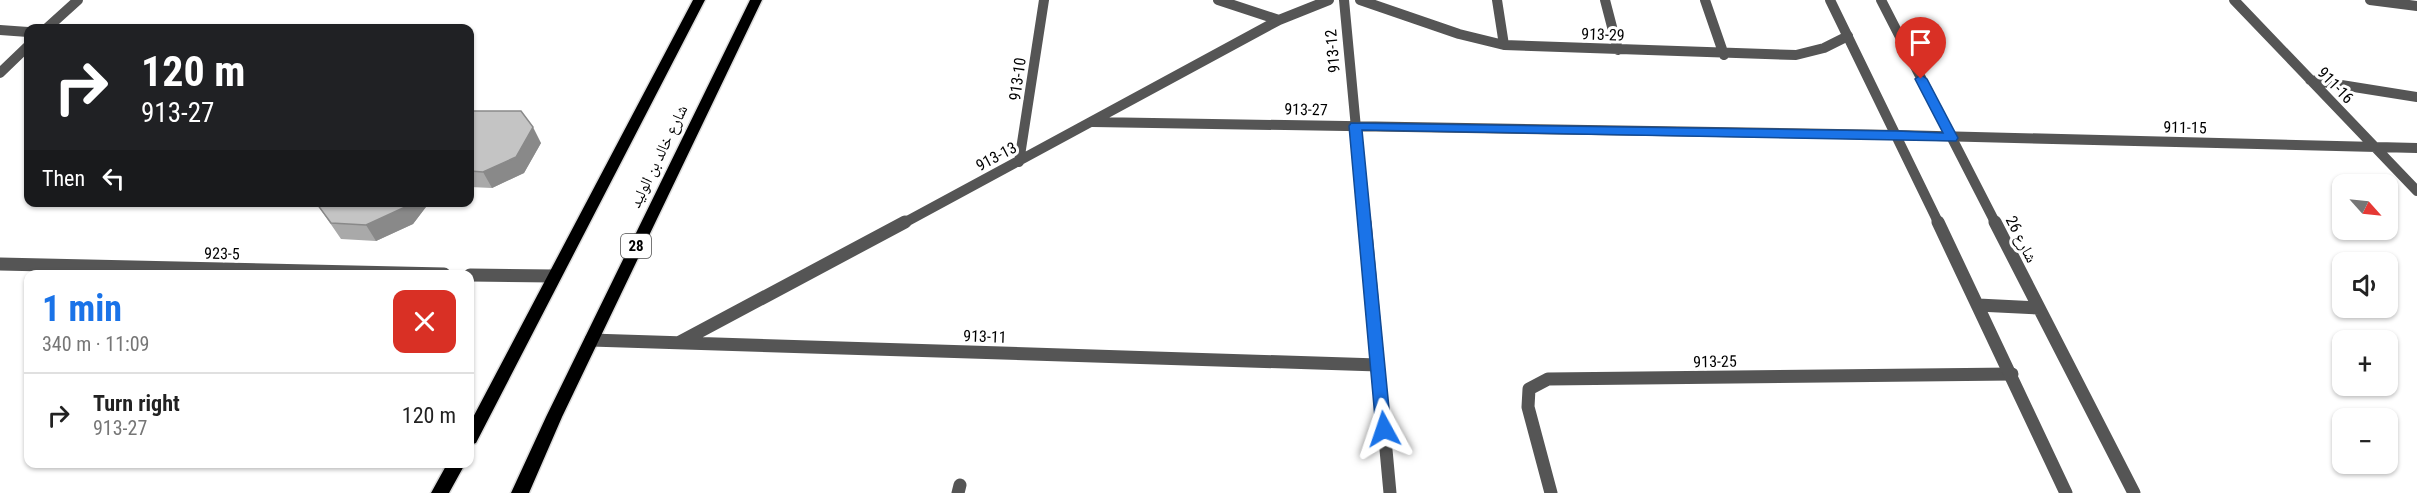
<!DOCTYPE html>
<html lang="en">
<head>
<meta charset="utf-8">
<style>
  :root { --surface:#fff; --page:#f2f2f2; --text:#222; --muted:#767676; --line:#e0e0e0; --accent:#1a73e8 }
  body { margin:0; font-family:"Roboto Condensed","Noto Naskh Arabic",sans-serif; background:var(--page); color:var(--text); height:100vh; display:flex; flex-direction:column; font-size:22px; white-space:nowrap }
  * { box-sizing:border-box; margin:0 }
  p { font-size:20px; color:var(--muted) }
  .icon { flex:none; width:33px; height:33px; fill:none; stroke:currentColor; stroke-width:2; stroke-linecap:round; stroke-linejoin:round }
  .map { position:relative; flex:1; overflow:hidden }
  .drawer { position:absolute; left:24px; top:270px; width:450px; height:198px; display:flex; flex-direction:column; background:var(--surface); border-radius:12px; box-shadow:0 2px 4px #0004 }
  .drawer>* { flex:none }
  .banner { position:absolute; left:24px; top:24px; width:450px; height:183px; border-radius:12px; box-shadow:0 2px 4px #0004; background:#202124; color:#fff; overflow:hidden }
  .needle { width:39px; rotate:117deg }
  .buttons { position:absolute; left:2332px; top:174px; display:grid; gap:12px }
  .buttons a { display:grid; place-items:center; width:66px; height:66px; border-radius:12px; background:var(--surface); box-shadow:0 2px 4px #0004; font-size:30px }
  .pin { position:absolute; display:grid; place-items:center; width:51px; height:51px; color:#fff; margin:-62px -26px; border-radius:50% 50% 50% 0; rotate:-45deg; box-shadow:0 0 6px #0007 }
  .pin .icon { rotate:45deg }
  .me { position:absolute; width:66px; margin:-33px; rotate:355deg; stroke-linejoin:round; filter:drop-shadow(0 0 4px #0008) }
  .turn { display:flex; align-items:center; gap:21px; height:126px; padding:0 18px; font-size:27px }
  .turn .icon { width:78px; height:78px; stroke-width:2.5 }
  .turn b { display:block; font-size:42px; line-height:51px }
  .then { display:flex; align-items:center; height:57px; padding:0 18px; background:#0003; gap:12px; font-size:22px }
  .round { display:grid; place-items:center; flex:none; width:63px; height:63px; border-radius:12px; background:var(--page) }
  .head { display:flex; align-items:center; justify-content:space-between; height:102px; padding:0 18px }
  h1 { font-size:36px; font-weight:700; line-height:45px; color:var(--accent) }
  ul { padding:0; list-style:none }
  li { display:flex; align-items:center; gap:18px; height:84px; padding:0 18px; border-top:2px solid var(--line) }
  li div { flex:1 }
  li b { display:block; font-size:22px }
  li em { font-style:normal }
  .map>svg:first-child { display:block }
  .lines { fill:none; stroke-linecap:round; stroke-linejoin:round }
  .primary-casing { stroke:#dbdbdb; stroke-width:3 }
  .minor-far1 { stroke:#555; stroke-width:10 }
  .minor { stroke:#555; stroke-width:13 }
  .tertiary-far1 { stroke:#555; stroke-width:10 }
  .tertiary { stroke:#555; stroke-width:13 }
  .primary { fill:#000; fill-rule:evenodd }
  .wall { fill:#a9a9a9 }
  .shaded-wall { fill:#898989 }
  .building { fill:#c4c4c4; stroke:#898989; stroke-width:1.5 }
  .route { fill:#1a73e8; stroke:#114b97; stroke-width:1.5 }
  .labels { text-anchor:middle; stroke-width:6; stroke-linejoin:round; paint-order:stroke }
  .shield { fill:#fff; stroke:#4c4c4c; stroke-width:1.5 }
  .shield-label { font-size:15px; font-weight:bold; fill:#000 }
  .street-label { font-size:16px; fill:#000; stroke:#fff }
</style>
</head>
<body>
<div class="map">
<svg width="2417" height="493" viewBox="0 0 2417 493">
  <rect width="100%" height="100%" fill="#fff"/>
  <g class="lines">
    <g class="primary-casing">
      <path id="primary" d="M693,0H705L476,443L470,445V423Z
        M750,0H762L562,417L529,493H511L546,417Z
        M447,464H465L449,493H431Z"/>
    </g>
    <path class="minor-far1" d="M1218,0L1279,20
      M1344,0L1365,224
      M1360,0L1459,34L1504,45L1796,55L1824,48L1848,36
      M1497,0L1504,45
      M1605,0L1618,50
      M1705,0L1724,55
      M2234,0L2417,191
      M2370,0L2417,6
      M47,28L78,0
      M0,30L28,32
      M0,73L28,46
      M2310,80L2417,97
      M1093,122L1897,135L2417,148
      M1019,162L1044,0
      M902,224L1279,20L1329,0"/>
    <path class="minor" d="M1365,222L1390,493
      M0,264L444,274
      M470,275L553,276
      M591,340L1378,365
      M680,342L905,222
      M958,493L960,485
      M1551,493L1528,407L1529,389L1548,379L2012,374"/>
    <path class="tertiary-far1" d="M1830,0L1939,224
      M1881,0L1996,224"/>
    <path class="tertiary" d="M1938,222L2066,493
      M1995,222L2134,493
      M1978,305L2039,308"/>
    <use href="#primary" class="primary"/>
  </g>
  <path class="wall" d="M470,111L541,143L524,173L492,188L470,187Z
    M429,203L413,224L376,241L341,239L317,204Z"/>
  <path class="shaded-wall" d="M533,127L541,143L524,173L492,188L483,172Z
    M408,202H431L429,203L413,224L376,241L366,225Z"/>
  <path class="building" d="M470,111H521L533,127L516,157L483,172L470,171Z
    M318,202H408L403,208L366,225L331,223L317,204Z"/>
  <path class="route" d="M1921,75L1927,79L1958,138L1956,141L1362,130L1391,429L1389,433L1384,435L1378,433L1376,429L1349,126L1351,123L1897,131L1943,133L1915,79Z"/>
  <g class="labels">
    <rect class="shield" x="621" y="234" width="30" height="24" rx="4.5"/>
    <g class="shield-label">
      <text x="636" y="251">28</text>
    </g>
    <g class="street-label">
      <text transform="translate(1603 34) rotate(2)" y="6">913-29</text>
      <text transform="translate(1332 51) rotate(-95)" y="6">913-12</text>
      <text transform="translate(1017 79) rotate(-82)" y="6">913-10</text>
      <text transform="translate(2336 85) rotate(46)" y="6">911-16</text>
      <text transform="translate(1306 109) rotate(1)" y="6">913-27</text>
      <text transform="translate(2185 127) rotate(1)" y="6">911-15</text>
      <text transform="translate(658 156) rotate(-64)" y="6">شارع خالد بن الوليد</text>
      <text transform="translate(996 156) rotate(-28)" y="6">913-13</text>
      <text transform="translate(2022 239) rotate(63)" y="6">شارع 26</text>
      <text transform="translate(222 253) rotate(1)" y="6">923-5</text>
      <text transform="translate(985 336) rotate(2)" y="6">913-11</text>
      <text transform="translate(1715 361) rotate(-1)" y="6">913-25</text>
    </g>
  </g>
</svg>
<div class="buttons">
<a><svg class="needle" viewBox="-14 -14 28 28"><path d="M0-13l5 13h-10z" fill="#e53935"/><path d="M0 13l5-13h-10z" fill="#767676"/></svg></a>
<a><svg class="icon" aria-label="sound" viewBox="0 0 24 24"><path d="M4 9h4l5-4v14l-5-4H4zM17 9q2 3 0 6"/></svg></a>
<a>+</a>
<a>−</a>
</div>
<div class="pin" style="left:1921px;top:79px;background:#d93025"><svg class="icon" aria-label="arrive" viewBox="0 0 24 24"><path d="M6 21V4h12l-3 4 3 4H6"/></svg></div>
<svg class="me" style="left:1384px;top:429px" viewBox="-20 -20 40 40"><path d="M0-17L14 15 0 8-14 15z" fill="#1a73e8" stroke="#fff" stroke-width="4"/></svg>
<div class="banner">
<div class="turn"><svg class="icon" aria-label="right" viewBox="0 0 24 24"><path d="M7 20v-9h11M14 6l5 5-5 5"/></svg><div><b>120 m</b>913-27</div></div>
<div class="then">Then<svg class="icon" aria-label="left" viewBox="0 0 24 24"><path d="M17 20v-9H6M10 6l-5 5 5 5"/></svg></div>
</div>
<section class="drawer">
<div class="head"><div><h1>1 min</h1><p>340 m · 11:09</p></div><a class="round" style="background:#d93025;color:#fff"><svg class="icon" aria-label="close" viewBox="0 0 24 24"><path d="M6 6l12 12M18 6L6 18"/></svg></a></div>
<ul>
<li><svg class="icon" aria-label="right" viewBox="0 0 24 24"><path d="M7 20v-9h11M14 6l5 5-5 5"/></svg><div><b>Turn right</b><p>913-27</p></div><em>120 m</em></li>
</ul>
</section>
</div>
</body>
</html>
